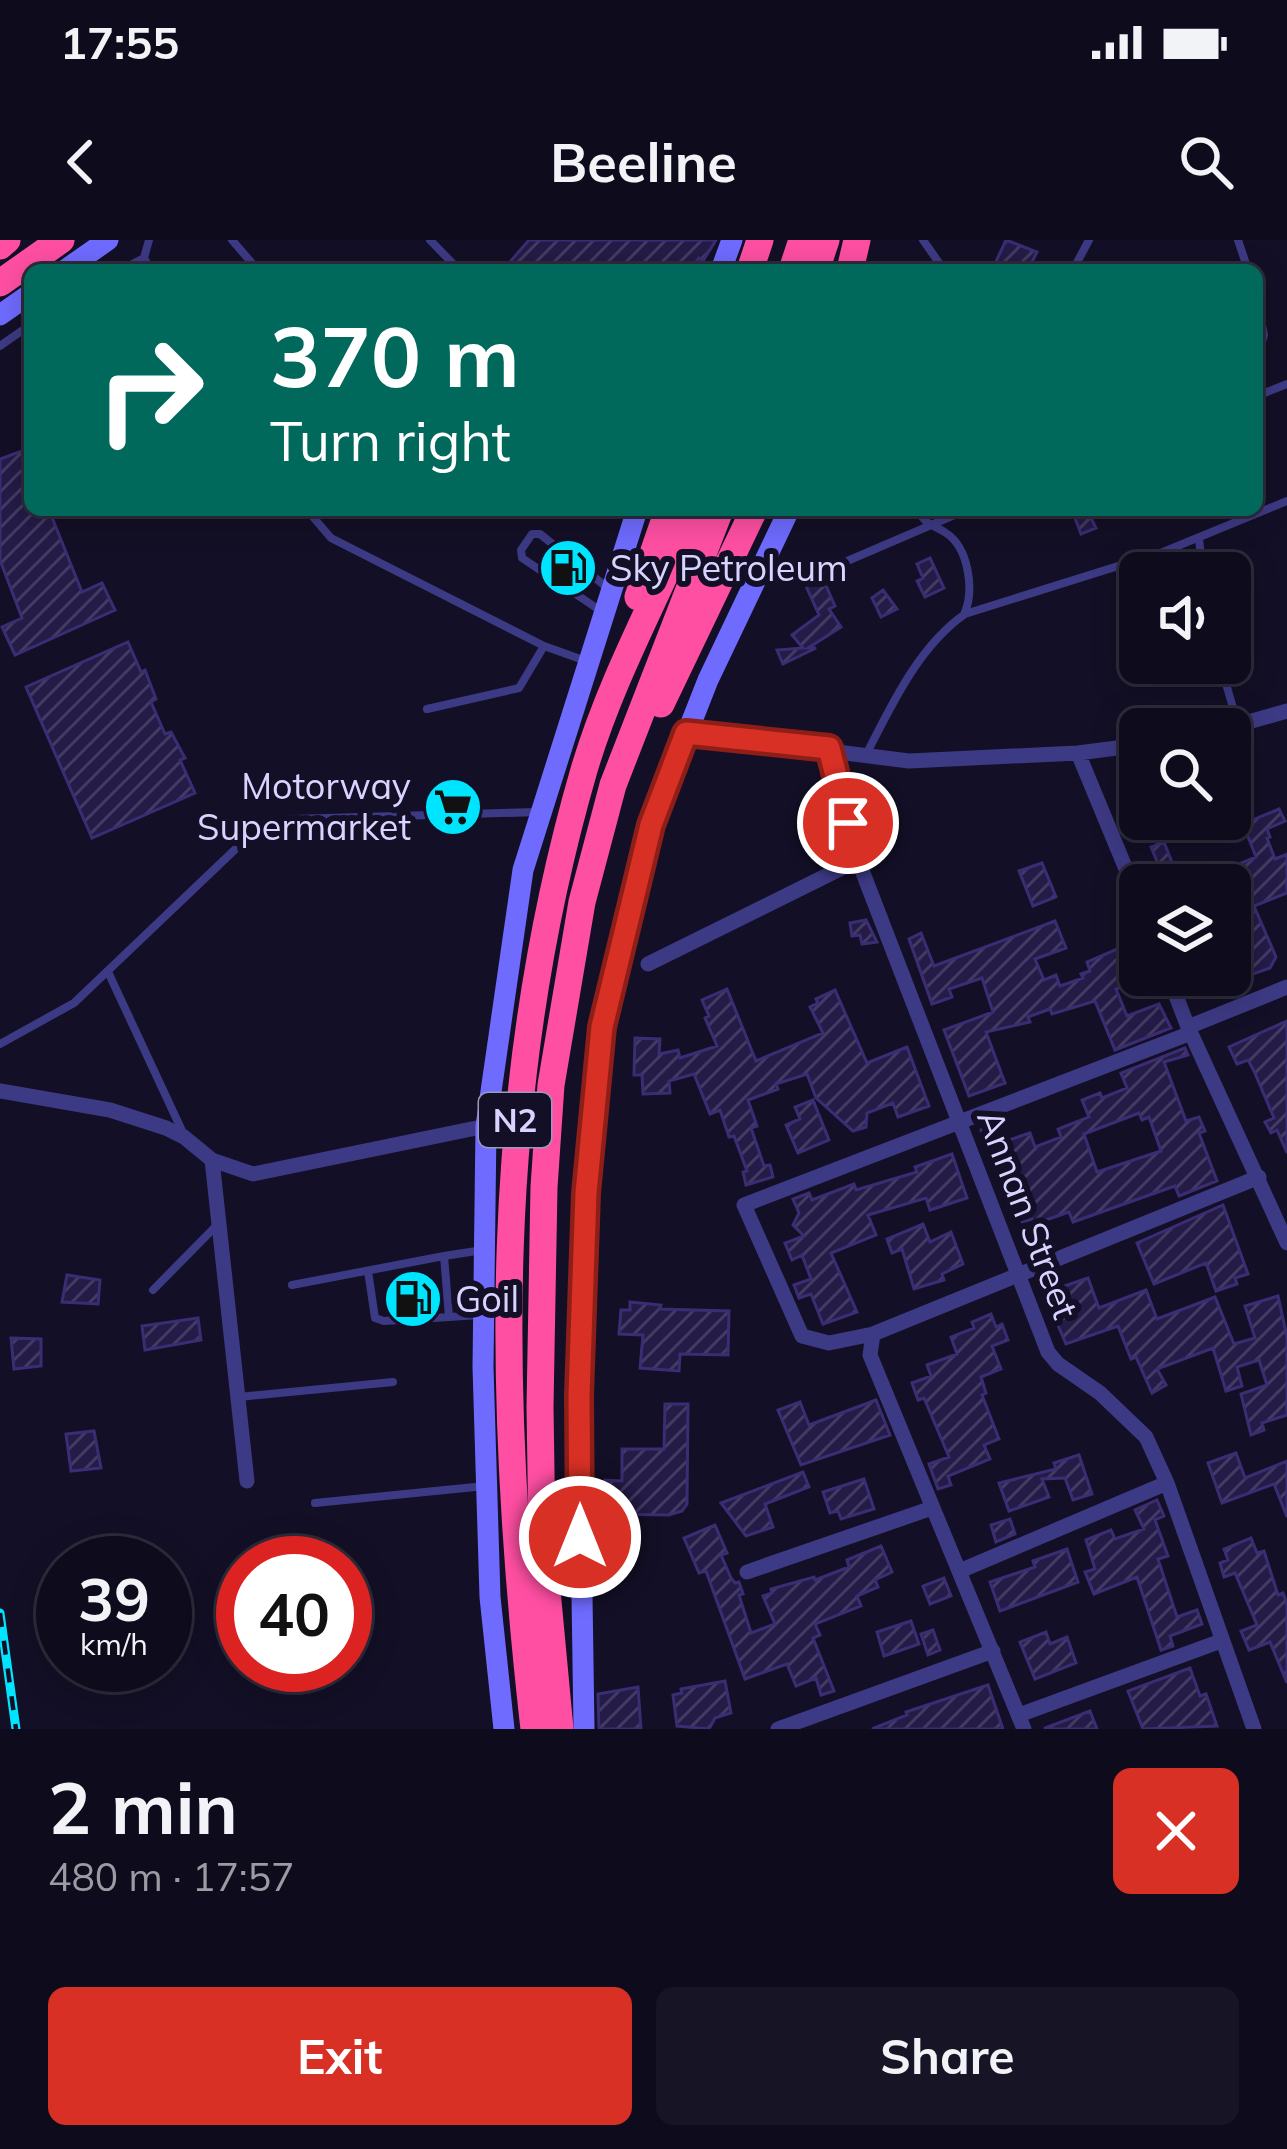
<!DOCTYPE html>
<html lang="en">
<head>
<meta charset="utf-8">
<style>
  :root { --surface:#0e0b1c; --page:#171425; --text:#f1f3f6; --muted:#9b9ba3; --line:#2e2b3b; --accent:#d93025 }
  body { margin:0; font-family:Mulish,sans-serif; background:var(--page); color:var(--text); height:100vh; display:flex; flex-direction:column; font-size:45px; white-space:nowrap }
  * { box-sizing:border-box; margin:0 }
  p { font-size:39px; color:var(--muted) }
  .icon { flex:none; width:66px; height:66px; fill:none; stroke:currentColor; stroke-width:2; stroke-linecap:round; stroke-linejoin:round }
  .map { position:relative; height:1489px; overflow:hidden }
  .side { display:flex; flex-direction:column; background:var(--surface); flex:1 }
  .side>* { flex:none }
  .top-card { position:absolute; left:24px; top:24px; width:1239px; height:252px; border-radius:18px; box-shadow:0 6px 30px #0003,0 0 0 3px var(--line); background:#00695c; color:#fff; overflow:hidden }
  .tools { position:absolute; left:1119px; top:312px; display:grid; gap:24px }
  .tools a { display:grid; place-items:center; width:132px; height:132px; border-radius:18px; background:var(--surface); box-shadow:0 6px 30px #0003,0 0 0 3px var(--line); font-size:60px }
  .speed { position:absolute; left:36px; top:1296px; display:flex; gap:24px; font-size:60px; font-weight:700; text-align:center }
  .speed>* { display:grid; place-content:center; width:156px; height:156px; border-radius:50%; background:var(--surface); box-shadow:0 6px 30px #0003,0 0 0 3px var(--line); line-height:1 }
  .speed small { font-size:30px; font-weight:400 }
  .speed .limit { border:18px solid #d22; background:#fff; color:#111 }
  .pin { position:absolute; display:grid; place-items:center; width:102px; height:102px; color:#fff; margin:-51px; border:6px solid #fff; border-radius:50%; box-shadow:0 3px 12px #0007 }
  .me { position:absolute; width:132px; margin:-66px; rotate:0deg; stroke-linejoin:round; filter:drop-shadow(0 0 9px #0008) }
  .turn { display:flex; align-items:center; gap:42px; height:252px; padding:0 48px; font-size:54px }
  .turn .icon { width:156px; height:156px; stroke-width:2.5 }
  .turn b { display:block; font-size:84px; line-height:102px }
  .round { display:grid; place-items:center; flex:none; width:126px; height:126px; border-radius:18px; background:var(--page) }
  .headline { display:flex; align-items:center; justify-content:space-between; height:204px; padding:0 48px }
  h1 { font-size:72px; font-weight:700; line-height:90px }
  .primary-button { display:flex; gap:24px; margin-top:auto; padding:24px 48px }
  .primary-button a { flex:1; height:138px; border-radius:18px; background:var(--accent); color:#fff; font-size:48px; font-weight:700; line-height:138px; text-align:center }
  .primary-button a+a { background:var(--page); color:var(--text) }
  .status { display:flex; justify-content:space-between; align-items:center; height:84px; padding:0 60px; background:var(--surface); direction:ltr }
  .status svg { height:33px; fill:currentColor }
  header { display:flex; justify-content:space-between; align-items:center; height:156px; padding:0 48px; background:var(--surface); font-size:54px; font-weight:700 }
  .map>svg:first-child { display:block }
  .building { fill:url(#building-hatch); stroke:#3b2d73; stroke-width:3; fill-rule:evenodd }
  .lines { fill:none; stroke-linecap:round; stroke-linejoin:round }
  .lane { stroke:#3d3a85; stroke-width:8 }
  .street { stroke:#3d3a85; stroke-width:15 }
  .secondary { stroke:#6f6bff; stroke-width:21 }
  .highway { stroke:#ff4fa3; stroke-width:27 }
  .rail-casing { stroke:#00e5ff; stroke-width:9 }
  .rail { stroke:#130f26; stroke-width:4.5; stroke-dasharray:14; stroke-linecap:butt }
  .route-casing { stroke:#8d1f18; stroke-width:30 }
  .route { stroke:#d93025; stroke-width:21 }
  .labels { text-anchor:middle; stroke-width:12; stroke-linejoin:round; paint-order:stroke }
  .shield { fill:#130f26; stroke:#9e99be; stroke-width:3 }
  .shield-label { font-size:33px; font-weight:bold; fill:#d9d4ff }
  .poi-label { font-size:36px; fill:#d9d4ff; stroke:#130f26; text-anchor:start }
  .street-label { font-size:36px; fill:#d9d4ff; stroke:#130f26 }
</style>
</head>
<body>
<div class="status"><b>17:55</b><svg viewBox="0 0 49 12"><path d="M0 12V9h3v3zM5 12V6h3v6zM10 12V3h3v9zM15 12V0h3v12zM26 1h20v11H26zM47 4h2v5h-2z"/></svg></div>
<header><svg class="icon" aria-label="back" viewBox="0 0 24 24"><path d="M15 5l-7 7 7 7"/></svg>Beeline<svg class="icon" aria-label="search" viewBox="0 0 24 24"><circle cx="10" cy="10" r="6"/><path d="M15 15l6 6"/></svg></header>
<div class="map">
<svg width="1287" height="1489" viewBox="0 0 1287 1489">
  <defs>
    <pattern id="building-hatch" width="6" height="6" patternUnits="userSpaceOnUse" patternTransform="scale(3)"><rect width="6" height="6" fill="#241b47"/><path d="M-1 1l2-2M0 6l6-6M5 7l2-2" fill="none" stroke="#433b63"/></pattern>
  </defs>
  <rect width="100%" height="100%" fill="#130f26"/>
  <path class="building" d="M529,0H716L703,21L699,18L689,30H503Z
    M1006,0L1037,12L1028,30H992Z
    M30,208V270H49L82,352L102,343L115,370L15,415L2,387L22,378L0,320V219Z
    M1072,270H1087L1096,288L1081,294Z
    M930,318L944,348L925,357L917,341L923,338L917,324Z
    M823,339L835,366L829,369L841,387L808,408H816L783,424L777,410L803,408L792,395L819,375L806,346Z
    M883,350L897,369L881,377L872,358Z
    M128,402L141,432L145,430L156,459L151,462L165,494L171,492L185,518L180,520L195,553L92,598L26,447Z
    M1279,569L1285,581L1267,589L1270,597L1267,598L1275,619L1287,614V653L1254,666L1276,717L1270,728L1253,734L1239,728L1230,732V645H1167L1151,607L1164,602L1175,630L1187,626L1194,643L1256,617L1243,584Z
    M1148,579H1176L1181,592L1157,601Z
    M1042,623L1056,657L1033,666L1019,631Z
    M866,680L877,702L862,704L860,695L852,696L850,683Z
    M1055,681L1066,708L1035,719L1044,740L1056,735L1060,746L1083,738L1081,734L1090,731L1087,722L1140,699V712L1123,719L1132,743L1116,749L1127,776L1159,764L1171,788L1115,810L1095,761L1052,774L1050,769L1028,777L1030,782L986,792L1005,843L969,856L944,790L993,772L982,738L949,749L952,757L932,764L909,699L921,693L934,726Z
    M727,749L756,821L823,793L810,767L818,763L816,759L835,750L867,823L907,807L929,866L898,877L893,863L867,873L866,887L853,891L816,858L807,834L776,844L778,849L748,860L757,886L751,888L764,926L770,925L773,937L746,945L743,932L747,931L734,896L729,897L720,870L710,874L694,834L669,841L670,853L643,854L642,835H634L635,798L660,799L659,814L678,810L680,818L717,806L705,778L709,776L702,760Z
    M1287,781V913L1277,890L1271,893L1265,882L1274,878L1254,831L1248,820L1237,824L1229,807Z
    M1185,808L1188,815L1164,822L1186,881L1199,877L1205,891L1199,893L1217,941L1179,956L1175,946L1073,982L1069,972L1034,984L1032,979L1022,982L1011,952L1017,950L1009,928L996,932L981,890L991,887L997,904L1030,893L1035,907L1061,897L1058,889L1089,877L1082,860L1100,853L1102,858L1127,848L1121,833ZM1139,873L1142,880L1149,877L1161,911L1097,932L1084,894Z
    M813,860L829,900L798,913L786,885L800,879L795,867Z
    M952,914L967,958L930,970L926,958L868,975L876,995L831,1013L857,1072L823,1084L811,1054L799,1058L794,1045L811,1039L802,1015L792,1020L785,1003L804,996L793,985L799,973L793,959L809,953L812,960L854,944L856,950L917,932L915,927Z
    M1223,965L1248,1034L1235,1038L1237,1044L1216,1051L1206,1023L1154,1044L1137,1003Z
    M923,984L930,1002L951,992L963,1024L942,1034L944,1040L914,1049L902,1009L892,1013L887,999Z
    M67,1035L100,1040L98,1064L62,1062Z
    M1088,1038L1099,1068L1146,1050L1157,1079L1215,1057L1234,1104L1255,1098L1245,1066L1278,1056L1287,1097V1175L1262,1183L1264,1190L1251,1195L1241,1154L1267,1145L1259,1120L1237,1127L1242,1146L1226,1151L1213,1108L1157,1129L1166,1145L1152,1153L1136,1117L1131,1119L1118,1086L1066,1104L1044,1053Z
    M630,1062L661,1065L660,1069L729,1071L728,1115L680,1114L679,1131L640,1128L643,1095L619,1094L621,1070H630Z
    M991,1074L996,1087L1002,1084L1008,1100L992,1106L1001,1129L981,1137L986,1153L982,1155L999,1199L984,1205L990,1219L948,1236L951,1245L938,1249L929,1224L949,1217L924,1158L918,1160L912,1143L931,1136L927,1125L957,1114L951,1097L974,1088L972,1082Z
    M198,1078L201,1100L145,1110L142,1086Z
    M11,1098L41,1099V1126L14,1129Z
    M876,1160L890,1195L801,1225L778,1170L800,1162L809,1185Z
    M665,1164H688L687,1264L682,1271L669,1275L604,1274L605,1240L622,1241V1209H664Z
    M94,1191L101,1228L71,1231L66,1194Z
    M1236,1213L1245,1238L1287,1221V1277L1274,1244L1222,1263L1208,1223Z
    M1079,1215L1092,1254L1073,1260L1065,1238L1042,1239L1049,1257L1009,1271L999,1243L1056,1229L1054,1223Z
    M803,1232L809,1247L765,1264L773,1287L746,1296L721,1263Z
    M864,1239L874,1269L841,1279L838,1271L830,1273L823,1252Z
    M1157,1260L1164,1276L1155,1280L1168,1316L1158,1319L1177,1377L1197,1370L1202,1384L1170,1396L1173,1406L1161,1410L1137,1337L1094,1354L1085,1332L1095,1329L1086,1300L1111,1290L1115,1299L1144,1289L1135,1270Z
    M1010,1279L1015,1294L996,1302L991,1285Z
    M715,1285L727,1313L721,1315L731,1338L735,1343L739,1342L743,1354L739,1355L751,1393L775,1384L763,1356L772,1353L771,1349L814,1337L815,1340L849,1327L847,1320L881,1306L892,1332L875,1340L878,1347L857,1356L861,1366L815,1384L820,1395L813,1398L834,1451L821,1455L816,1438L796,1446L787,1424L745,1439L706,1331L699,1333L684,1298Z
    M1251,1298L1257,1313L1264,1311L1278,1355L1283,1353L1287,1364V1443L1270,1402L1249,1410L1241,1391L1257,1385L1235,1333L1224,1337L1220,1323L1228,1320L1224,1309Z
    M1067,1309L1078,1342L1000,1371L990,1342L1035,1327L1033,1321Z
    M944,1338L951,1356L930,1364L923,1346Z
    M911,1381L919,1404L884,1416L877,1392Z
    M933,1390L940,1410L928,1415L921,1394Z
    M1046,1392L1050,1404L1067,1397L1076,1423L1035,1439L1020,1402Z
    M1190,1428L1200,1456L1206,1454L1217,1486L1143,1489L1128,1451Z
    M725,1441L731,1473L715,1478L709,1489L677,1486L673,1455L682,1453L681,1449Z
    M988,1445L1003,1489H872L907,1475L906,1472Z
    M638,1447L641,1489H599L598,1454Z
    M1090,1471L1097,1489H1045V1488Z"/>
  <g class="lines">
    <path class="lane" d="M149,0L144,18L151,30
      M232,0L257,29
      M430,0L459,30
      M923,0L944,30
      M1238,0L1248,30
      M121,30L144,18
      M1073,30L1089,0
      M1257,61L1264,95L1257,119
      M0,106L30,85
      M1257,156L1287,144
      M307,270L331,298L544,406L586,421
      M917,270C927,286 932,284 946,293C969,308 974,350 965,372
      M1199,299L1203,333
      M831,328L966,270
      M601,371L522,318L521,310L532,294H540L609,349
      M1220,423L1238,485
      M427,469L519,448L544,406
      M867,513C892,464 919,406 965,374L1163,312L1287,261
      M109,734L184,895
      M0,804L74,763L245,600L269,585L291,579L539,572
      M368,1031L375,1078L384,1081L449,1077
      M292,1045L444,1016
      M153,1050L218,984
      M479,1075L449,1077L444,1016L483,1010
      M239,1157L393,1142
      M315,1263L485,1246"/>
    <path class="street" d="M1224,489L1287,471
      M686,493L909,521L1078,513L1140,505
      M829,508L858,620L1048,1112L1058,1124L1100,1153L1146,1197L1167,1243L1254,1489
      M1078,513L1140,663
      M648,724L858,620
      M1168,735L1188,787L1287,1003
      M1188,787L1287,747
      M1191,793L744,965L802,1096L829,1103L873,1094L1259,937
      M0,851L110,870L166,888L184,897L212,920L253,934L486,886
      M212,920L247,1241
      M873,1094L870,1115L1024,1489
      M962,1330L1167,1243
      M747,1332L932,1268
      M1019,1475L1221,1401
      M778,1489L993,1411"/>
    <path class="secondary" d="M65,30L108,0
      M721,30L732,0
      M0,75L30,54
      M504,1489L490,1357L483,1127L486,886L523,630L637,270
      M584,1489L579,1155L586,953L602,787L651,585L708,440L789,270"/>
    <path class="highway" d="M0,6L7,0
      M750,30L760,0
      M792,30L802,0
      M816,30L826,0
      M850,30L857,0
      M0,43L61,0
      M638,357L668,270
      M661,464L754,270
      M534,1489C497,1162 491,850 584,530C611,439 657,357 694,270
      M560,1489L542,1297L540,1167L544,947L551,845L582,662L613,545L720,270"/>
    <g class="rail-casing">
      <path id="rail" d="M0,1373L16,1489"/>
    </g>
    <use href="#rail" class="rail"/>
  </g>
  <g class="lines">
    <g class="route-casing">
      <path id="route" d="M580,1297L579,1155L586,953L602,787L651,585L686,493L829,508L848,583"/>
    </g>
    <use href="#route" class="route"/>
  </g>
  <defs>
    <g id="fuel-disc" transform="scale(3)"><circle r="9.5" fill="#00e5ff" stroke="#130f26"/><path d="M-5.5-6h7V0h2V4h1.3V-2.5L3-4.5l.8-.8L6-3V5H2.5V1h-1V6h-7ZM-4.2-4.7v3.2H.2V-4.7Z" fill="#111"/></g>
    <g id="supermarket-disc" transform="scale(3)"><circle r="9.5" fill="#00e5ff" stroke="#130f26"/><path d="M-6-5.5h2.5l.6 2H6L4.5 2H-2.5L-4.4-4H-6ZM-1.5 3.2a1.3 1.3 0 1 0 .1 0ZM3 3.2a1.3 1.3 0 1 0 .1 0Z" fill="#111"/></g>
  </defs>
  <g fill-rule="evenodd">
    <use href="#fuel-disc" x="568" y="328"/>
    <use href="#supermarket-disc" x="453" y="567"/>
    <use href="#fuel-disc" x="413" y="1059"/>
  </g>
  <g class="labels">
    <rect class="shield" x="479" y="853" width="72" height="54" rx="9"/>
    <g class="shield-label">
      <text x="515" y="892">N2</text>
    </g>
    <g class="poi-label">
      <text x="610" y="341">Sky Petroleum</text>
      <text x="411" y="559" text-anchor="end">Motorway<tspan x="411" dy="41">Supermarket</tspan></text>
      <text x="455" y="1072">Goil</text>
    </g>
    <g class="street-label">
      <text transform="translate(1028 974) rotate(69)" y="13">Annan Street</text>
    </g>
  </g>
</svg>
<div class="tools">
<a><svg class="icon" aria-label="sound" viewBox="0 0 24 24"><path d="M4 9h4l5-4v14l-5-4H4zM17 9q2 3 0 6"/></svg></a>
<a><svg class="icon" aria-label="search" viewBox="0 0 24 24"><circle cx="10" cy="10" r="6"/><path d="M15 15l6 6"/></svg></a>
<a><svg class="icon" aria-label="layers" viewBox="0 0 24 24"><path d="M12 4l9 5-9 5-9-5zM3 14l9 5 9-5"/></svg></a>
</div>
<div class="speed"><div>39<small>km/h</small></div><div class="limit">40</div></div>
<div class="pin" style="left:848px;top:583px;background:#d93025"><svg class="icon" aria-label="arrive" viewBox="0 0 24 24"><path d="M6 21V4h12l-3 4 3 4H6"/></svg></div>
<svg class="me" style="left:580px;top:1297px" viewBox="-20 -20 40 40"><circle r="17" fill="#d93025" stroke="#fff" stroke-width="3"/><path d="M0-11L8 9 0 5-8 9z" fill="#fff"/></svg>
<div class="top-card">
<div class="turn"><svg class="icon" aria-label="right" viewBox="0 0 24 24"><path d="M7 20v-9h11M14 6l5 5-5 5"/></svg><div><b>370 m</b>Turn right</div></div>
</div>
</div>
<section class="side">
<div class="headline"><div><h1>2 min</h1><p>480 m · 17:57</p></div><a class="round" style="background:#d93025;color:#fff"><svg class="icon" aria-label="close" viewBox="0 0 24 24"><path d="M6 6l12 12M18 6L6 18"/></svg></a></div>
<div class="primary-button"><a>Exit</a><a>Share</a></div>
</section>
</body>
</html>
